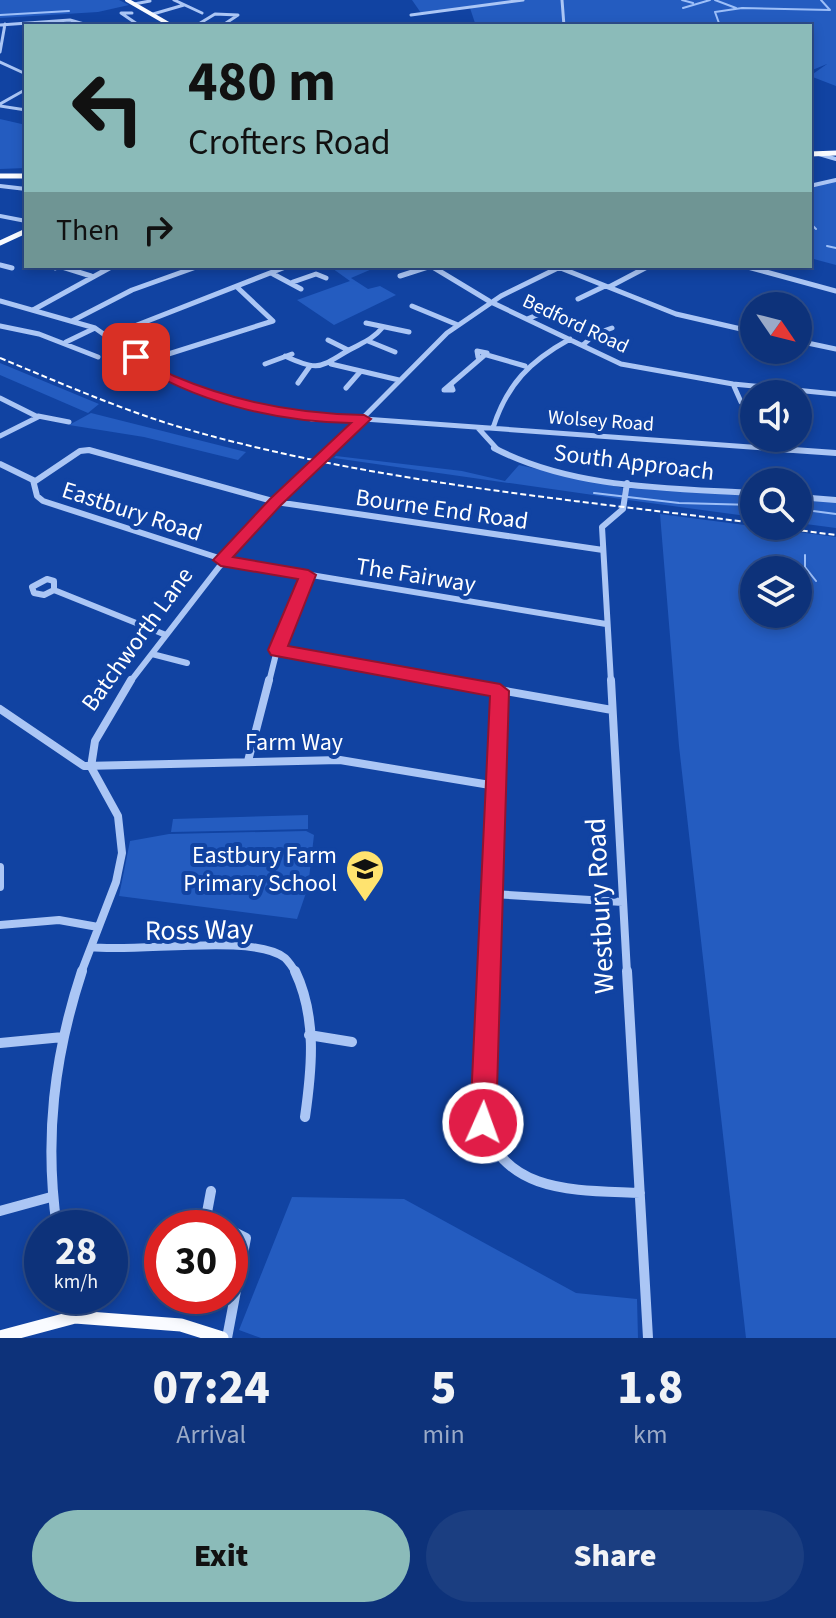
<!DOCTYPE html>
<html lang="en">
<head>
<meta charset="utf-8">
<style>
  :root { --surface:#0d327a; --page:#1b3e81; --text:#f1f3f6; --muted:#9aaac7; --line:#2d4d8b; --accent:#8bbbb9 }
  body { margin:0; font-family:"Source Sans 3",sans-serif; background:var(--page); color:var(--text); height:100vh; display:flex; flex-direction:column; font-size:30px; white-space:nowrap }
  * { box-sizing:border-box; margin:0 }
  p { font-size:26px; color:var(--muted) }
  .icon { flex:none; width:44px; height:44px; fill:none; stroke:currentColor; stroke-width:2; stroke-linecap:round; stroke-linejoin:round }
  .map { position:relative; height:1338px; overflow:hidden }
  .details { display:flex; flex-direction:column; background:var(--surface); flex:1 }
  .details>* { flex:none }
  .hud { position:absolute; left:24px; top:24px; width:788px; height:244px; border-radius:0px; box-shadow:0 4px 12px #0003,0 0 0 2px var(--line); background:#8bbbb9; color:#111; overflow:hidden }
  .needle { width:52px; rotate:125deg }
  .tools { position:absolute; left:740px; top:292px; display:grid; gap:16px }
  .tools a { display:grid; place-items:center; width:72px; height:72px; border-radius:50%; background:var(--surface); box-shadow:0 4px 12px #0003,0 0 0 2px var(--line); font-size:40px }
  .speed { position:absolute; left:24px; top:1210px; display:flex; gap:16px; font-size:40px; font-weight:700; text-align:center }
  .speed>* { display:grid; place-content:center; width:104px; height:104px; border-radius:50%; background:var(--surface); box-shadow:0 4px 12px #0003,0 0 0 2px var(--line); line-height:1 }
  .speed small { font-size:20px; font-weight:400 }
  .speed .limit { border:12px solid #d22; background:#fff; color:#111 }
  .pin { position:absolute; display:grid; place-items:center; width:68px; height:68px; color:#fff; margin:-34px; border-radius:16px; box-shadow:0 4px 12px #0006 }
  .me { position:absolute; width:88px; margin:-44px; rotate:2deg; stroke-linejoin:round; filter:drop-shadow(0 0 6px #0008) }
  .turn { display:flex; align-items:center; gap:28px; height:168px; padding:0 32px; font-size:36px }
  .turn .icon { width:104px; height:104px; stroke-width:2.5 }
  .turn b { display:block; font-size:56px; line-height:68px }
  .then { display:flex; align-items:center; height:76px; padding:0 32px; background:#0003; gap:16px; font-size:30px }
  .eta { display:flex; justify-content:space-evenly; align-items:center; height:136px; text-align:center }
  .eta b { font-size:48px; font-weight:800; line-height:56px }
  .cta { display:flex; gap:16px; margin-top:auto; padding:16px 32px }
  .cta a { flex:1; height:92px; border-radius:48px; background:var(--accent); color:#111; font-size:32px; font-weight:800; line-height:92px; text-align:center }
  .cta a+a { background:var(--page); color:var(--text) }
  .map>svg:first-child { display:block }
  .green { fill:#245cc0; fill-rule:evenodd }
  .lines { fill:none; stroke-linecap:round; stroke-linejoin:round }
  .stream { stroke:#9dbff8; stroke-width:2 }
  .minor-far5 { stroke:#abc6f5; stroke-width:3 }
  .minor-far4 { stroke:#abc6f5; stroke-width:4 }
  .minor-far3 { stroke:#abc6f5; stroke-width:5 }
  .minor-far2 { stroke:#abc6f5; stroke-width:6 }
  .minor-far1 { stroke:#abc6f5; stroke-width:8 }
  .minor { stroke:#abc6f5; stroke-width:10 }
  .major-far2 { stroke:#f9fbff; stroke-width:4 }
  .major-far1 { stroke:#f9fbff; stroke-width:5 }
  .major { stroke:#f9fbff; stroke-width:13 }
  .rail { stroke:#fff; stroke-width:2; stroke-dasharray:6 3; stroke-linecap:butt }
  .minor-bridge { stroke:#abc6f5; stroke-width:6 }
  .route { fill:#e11d48; stroke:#92132f; stroke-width:2 }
  .labels { text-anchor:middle; stroke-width:8; stroke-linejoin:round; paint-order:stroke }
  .far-street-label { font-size:20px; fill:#fff; stroke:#1143a2 }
  .street-label { font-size:24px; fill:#fff; stroke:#1143a2 }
  .poi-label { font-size:24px; fill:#fff; stroke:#1143a2; text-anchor:end }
  .near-street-label { font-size:28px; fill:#fff; stroke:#1143a2 }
</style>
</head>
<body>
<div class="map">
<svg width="836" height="1338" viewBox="0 0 836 1338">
  <rect width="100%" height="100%" fill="#1143a2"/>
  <path class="green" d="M0,0H119L129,5L98,12L0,18Z
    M412,0H836V86L810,76L827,64L810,71V26H476L470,8L421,13Z
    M0,119L26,125V168L0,169Z
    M836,181V265L810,258V187Z
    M329,266H367L372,269L351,278L368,289L380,286L396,295L334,325L297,300L350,281Z
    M0,363L99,404L88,413L0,375Z
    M91,413L246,452L238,460L144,437L69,425Z
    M336,456L462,471L505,481L519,465L623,488L621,499L334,458Z
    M633,485L754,495V517L628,500V489Z
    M798,499L836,502V528L798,523Z
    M660,514L836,537V1338H746L679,746ZM798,570V614H754V570Z
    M308,815V829L171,832L173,819Z
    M306,831L314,835L308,887L297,919L119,896L130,841L169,834Z
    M292,1197L404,1199L576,1293L637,1299L638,1338H261L239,1330Z"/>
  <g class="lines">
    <path class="stream" d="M682,0L693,3
      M715,0L736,8
      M683,8L710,0
      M0,15L69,11
      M720,26L715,12L742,8L830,10L821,0
      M810,223L816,229
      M827,246L836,248
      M594,493L679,503L754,505
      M798,509L836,514
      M805,555V567L816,581"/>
    <path class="minor-far5" d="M174,0L202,13
      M562,0L564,26
      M134,4L150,1
      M132,13H121L140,26
      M153,14L184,5
      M411,15L523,0
      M0,25L70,20L91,26
      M197,25L215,14L238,15L226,23
      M194,26L242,25
      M0,52L5,24
      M0,62L26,74
      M0,104L23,91
      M0,106L26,110"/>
    <path class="minor-far4" d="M819,154L836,159
      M814,185L836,180
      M0,186L26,189
      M0,216L26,221"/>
    <path class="minor-far3" d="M0,265L12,268
      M431,266L489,301
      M744,266L836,291
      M558,267L676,314L754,332
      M55,268L59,266L91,276
      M273,274L301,289
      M400,276L431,266
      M293,282L316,274L326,278
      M609,287L649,266
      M578,299L605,286
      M0,301L95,328L164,377L240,403L312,419H364L792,450
      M493,303L621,364L733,384L836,394
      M412,306L458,325
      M33,310L113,266
      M527,319L550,310
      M72,321L132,290L199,266
      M366,323L409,332
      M0,326L39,334L98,357
      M109,336L288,266
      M328,340L348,350
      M368,341L395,352
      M798,341L836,349
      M66,342L95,328
      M583,345L595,334L612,328
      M487,355L525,366
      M285,356C321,373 320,366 351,349C364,342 373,339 383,327
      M143,362L273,321L238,288
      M265,364L292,354
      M331,364L399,380
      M298,383L310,366
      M733,384L741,402L754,414
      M451,385L453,390H444L487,353L477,351L478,357
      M346,388L360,372
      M0,398L38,417L0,436
      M38,416L69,422
      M478,428L498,450
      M493,428C507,384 530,361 570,339
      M787,438L795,450
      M331,450L447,333L501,296L562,266"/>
    <path class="minor-far2" d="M494,448C573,489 667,488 754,493
      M765,448L836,453
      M327,453L333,448
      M0,464L33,480L37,496L43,501L222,559
      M34,482L80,451L89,450L276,502L603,550
      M798,497L836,500
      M221,560L606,624
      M47,579L54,581V590L44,595L34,593L32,587Z
      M54,590L166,635
      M277,650L455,682
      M152,654L187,663
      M130,682L219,567L310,469
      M269,682L277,650L308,575
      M611,682L602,527L623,509L627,483"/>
    <path class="minor-far1" d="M443,680L612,710
      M611,680L627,973
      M0,709L84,766L340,760L496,786
      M248,761L269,680
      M0,867V887
      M492,894L623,902
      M0,925L59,920L98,927
      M91,947C136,953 254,933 285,958C289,962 293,968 296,973
      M81,973L116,882L122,853L118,816L91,767L95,741L131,680
      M489,973L500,691"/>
    <path class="minor" d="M295,971C317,1017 312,1068 305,1117
      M489,971L483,1123C505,1195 577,1190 640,1193
      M627,971L648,1338
      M309,1035L352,1042
      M0,1043L63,1037
      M211,1191L205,1223L223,1228
      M0,1211L51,1197
      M57,1228C44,1139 54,1056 82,971
      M71,1296L75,1317
      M227,1338L246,1238L230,1230"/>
    <path class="major-far2" d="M127,0L172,26"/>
    <path class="major-far1" d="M810,154L836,153
      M0,176H26
      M0,243L26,231"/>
    <path class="major" d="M0,1337L75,1317L181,1325L222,1338"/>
    <path class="rail" d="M0,358C63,384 126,412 193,431C375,482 566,499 754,523
      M766,526L836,535"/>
    <path class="minor-bridge" d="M310,469L327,453"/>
  </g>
  <path class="route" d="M131,354C147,352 160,370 174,376C235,402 299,414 364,415L371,419L281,505L233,557L308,570L316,575L288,646L500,684L509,691L496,1123L492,1132L483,1136L474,1132L470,1123L490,696L271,655L268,650L298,579L221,566L213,560L270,499L351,423C277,422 193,402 131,360Z"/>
  <defs>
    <g id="school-pin" transform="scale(2)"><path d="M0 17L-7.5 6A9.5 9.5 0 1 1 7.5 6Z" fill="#ffe36f" stroke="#1143a2"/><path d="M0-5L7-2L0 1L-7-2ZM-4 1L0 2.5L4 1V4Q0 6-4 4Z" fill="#111"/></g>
  </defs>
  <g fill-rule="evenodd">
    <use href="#school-pin" x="365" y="869"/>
  </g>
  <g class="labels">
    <g class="far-street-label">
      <text transform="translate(576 323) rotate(25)" y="7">Bedford Road</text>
      <text transform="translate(601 420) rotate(4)" y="7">Wolsey Road</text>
    </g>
    <g class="street-label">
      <text transform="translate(634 462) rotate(7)" y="8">South Approach</text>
      <text transform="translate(442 509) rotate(8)" y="8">Bourne End Road</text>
      <text transform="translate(132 511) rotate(18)" y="8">Eastbury Road</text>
      <text transform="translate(416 575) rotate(9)" y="8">The Fairway</text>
      <text transform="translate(137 639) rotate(-54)" y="8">Batchworth Lane</text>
      <text x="294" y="750">Farm Way</text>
    </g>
    <g class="poi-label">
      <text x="337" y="863">Eastbury Farm<tspan x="337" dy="28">Primary School</tspan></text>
    </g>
    <g class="near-street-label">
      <text transform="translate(599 906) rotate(-93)" y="10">Westbury Road</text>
      <text transform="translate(199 929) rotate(-1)" y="10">Ross Way</text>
    </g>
  </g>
</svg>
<div class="tools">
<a><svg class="needle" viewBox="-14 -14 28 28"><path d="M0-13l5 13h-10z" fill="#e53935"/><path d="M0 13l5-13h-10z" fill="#9aaac7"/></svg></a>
<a><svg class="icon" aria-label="sound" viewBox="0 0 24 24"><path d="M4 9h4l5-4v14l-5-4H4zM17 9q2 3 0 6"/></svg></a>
<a><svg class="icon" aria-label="search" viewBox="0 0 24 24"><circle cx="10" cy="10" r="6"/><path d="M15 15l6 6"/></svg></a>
<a><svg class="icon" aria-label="layers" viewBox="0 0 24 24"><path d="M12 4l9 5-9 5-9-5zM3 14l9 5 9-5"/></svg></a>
</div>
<div class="speed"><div>28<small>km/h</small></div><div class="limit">30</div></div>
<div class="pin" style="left:136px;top:357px;background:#d93025"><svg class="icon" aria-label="arrive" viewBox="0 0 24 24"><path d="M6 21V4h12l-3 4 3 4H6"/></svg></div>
<svg class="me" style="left:483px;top:1123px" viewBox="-20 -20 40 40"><circle r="17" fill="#e11d48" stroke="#fff" stroke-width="3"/><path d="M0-11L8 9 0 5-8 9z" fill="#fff"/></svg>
<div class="hud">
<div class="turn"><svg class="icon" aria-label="left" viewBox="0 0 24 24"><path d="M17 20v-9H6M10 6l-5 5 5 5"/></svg><div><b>480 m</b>Crofters Road</div></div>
<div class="then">Then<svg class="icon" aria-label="right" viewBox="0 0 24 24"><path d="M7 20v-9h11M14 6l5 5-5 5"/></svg></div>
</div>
</div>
<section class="details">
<div class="eta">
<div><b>07:24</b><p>Arrival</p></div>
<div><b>5</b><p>min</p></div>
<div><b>1.8</b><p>km</p></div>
</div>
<div class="cta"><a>Exit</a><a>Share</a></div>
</section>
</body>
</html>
